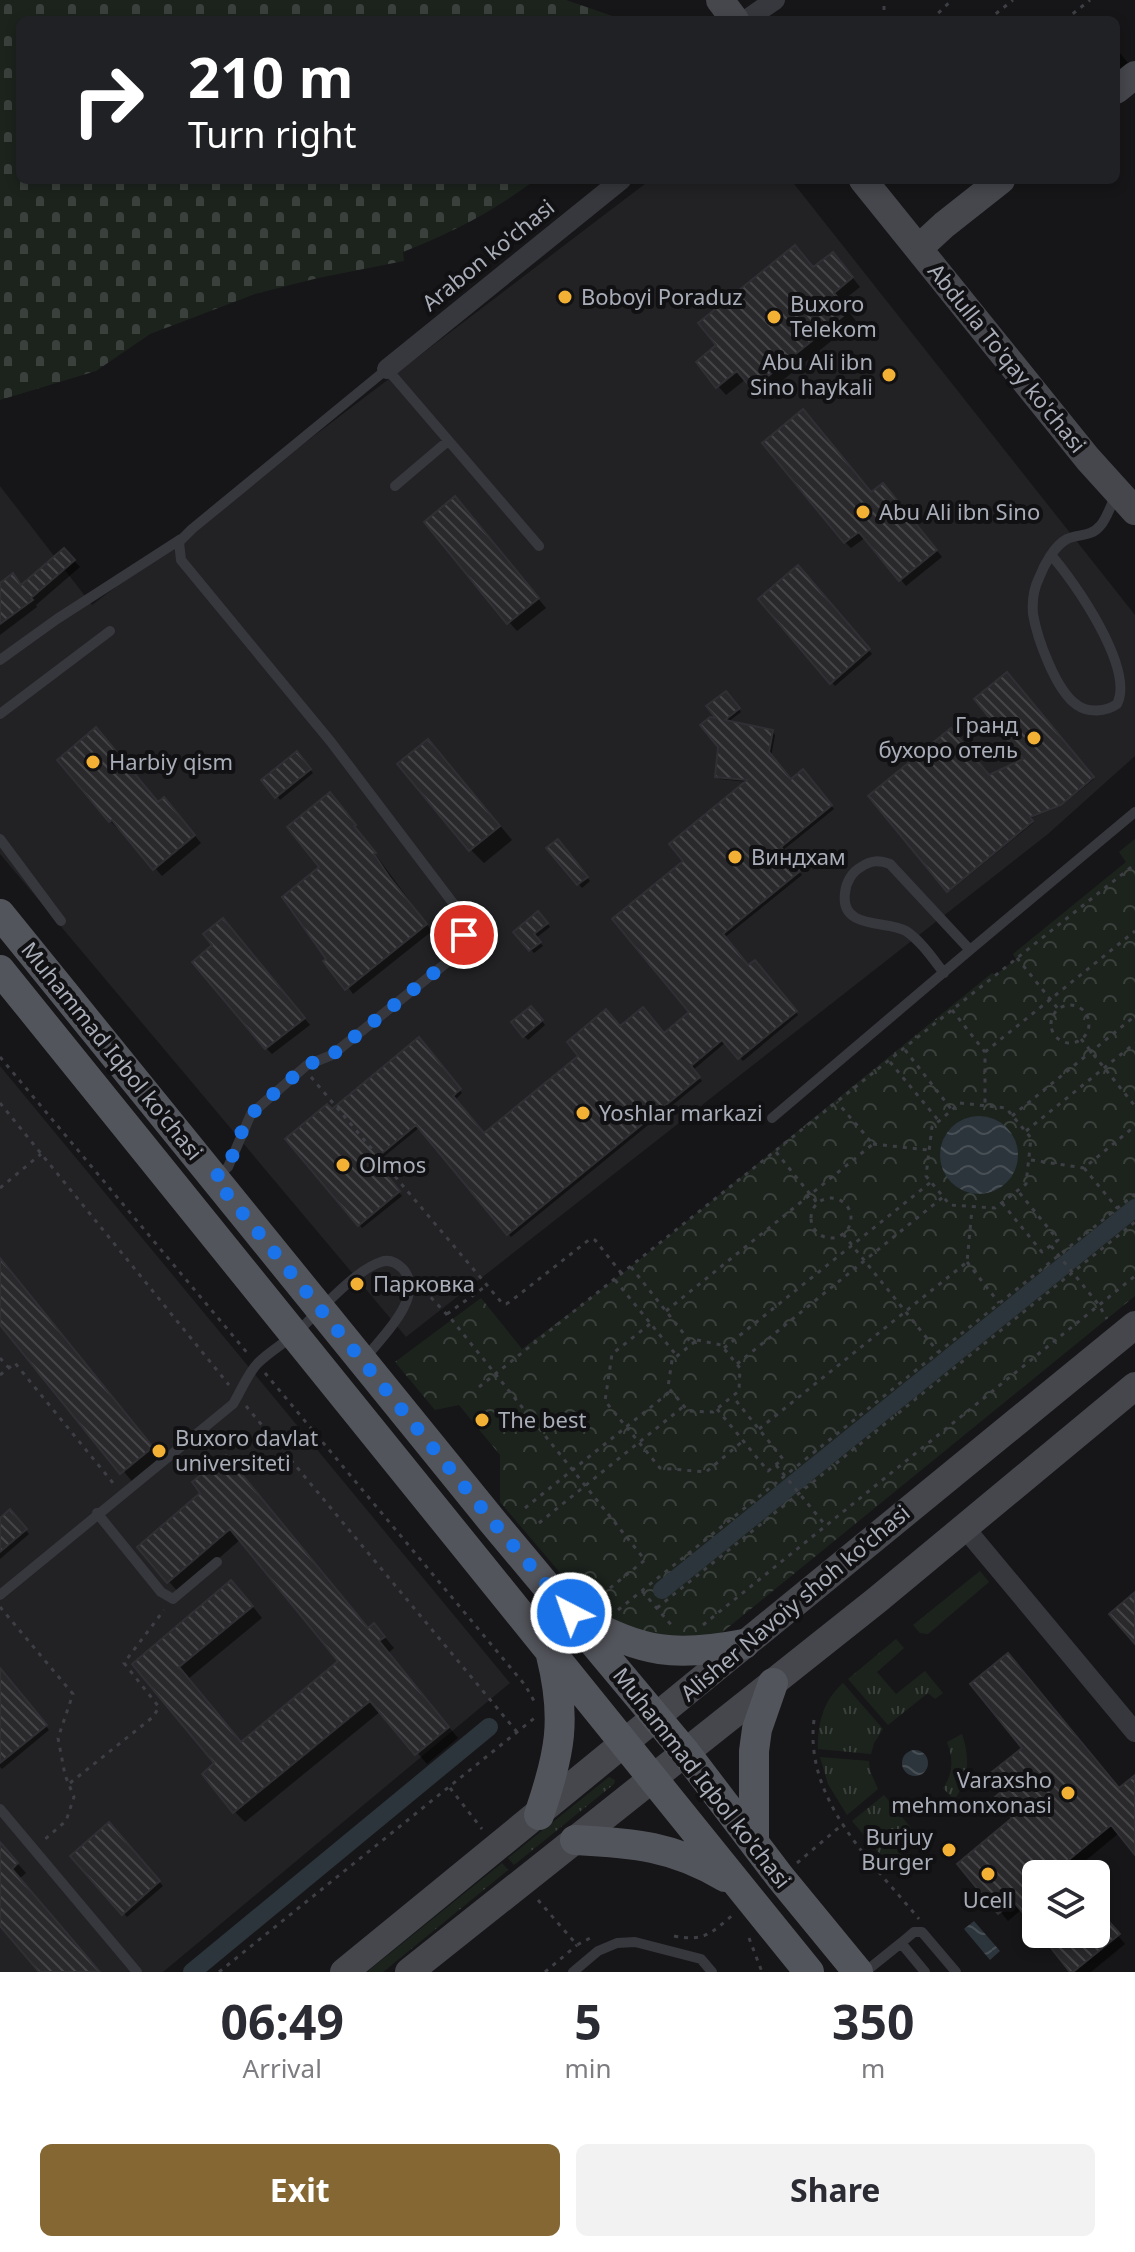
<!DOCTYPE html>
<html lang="en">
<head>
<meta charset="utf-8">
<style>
  :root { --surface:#fff; --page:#f2f2f3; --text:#2b2b33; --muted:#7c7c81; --accent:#856733 }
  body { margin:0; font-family:"Noto Sans",sans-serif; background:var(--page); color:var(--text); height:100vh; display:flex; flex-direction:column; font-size:30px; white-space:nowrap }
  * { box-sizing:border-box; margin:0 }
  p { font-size:26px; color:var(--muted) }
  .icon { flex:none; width:44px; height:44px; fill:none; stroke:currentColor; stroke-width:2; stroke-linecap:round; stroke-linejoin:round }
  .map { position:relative; height:1972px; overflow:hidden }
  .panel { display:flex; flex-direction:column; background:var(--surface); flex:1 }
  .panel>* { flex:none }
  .guide { position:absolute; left:16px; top:16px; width:1104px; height:168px; border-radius:12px; box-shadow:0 4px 12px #0003; background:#202124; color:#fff; overflow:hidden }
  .controls { position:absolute; left:1022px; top:1860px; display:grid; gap:16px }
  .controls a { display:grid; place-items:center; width:88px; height:88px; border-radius:12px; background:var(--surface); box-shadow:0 4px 12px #0003; font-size:40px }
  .pin { position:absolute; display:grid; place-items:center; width:68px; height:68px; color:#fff; margin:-34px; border:4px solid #fff; border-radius:50%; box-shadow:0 2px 8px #0007 }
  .me { position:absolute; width:88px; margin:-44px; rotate:319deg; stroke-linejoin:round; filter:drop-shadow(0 0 6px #0008) }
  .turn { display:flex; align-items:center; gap:28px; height:168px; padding:0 40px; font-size:36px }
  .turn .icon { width:104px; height:104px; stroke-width:2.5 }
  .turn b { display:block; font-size:56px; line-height:68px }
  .eta { display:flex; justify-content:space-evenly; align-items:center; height:136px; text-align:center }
  .eta b { font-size:48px; font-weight:700; line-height:56px }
  .cta { display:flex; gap:16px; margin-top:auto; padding:16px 40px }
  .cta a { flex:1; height:92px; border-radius:12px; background:var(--accent); color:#fff; font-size:32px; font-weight:700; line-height:92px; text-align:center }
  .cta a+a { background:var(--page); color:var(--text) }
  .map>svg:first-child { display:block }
  .built { fill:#222225 }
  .grass { fill:url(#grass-tufts) }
  .forest { fill:url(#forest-crowns) }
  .cemetery { fill:url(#cemetery-stones) }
  .water { fill:url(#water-waves) }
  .shadow { fill:#0007 }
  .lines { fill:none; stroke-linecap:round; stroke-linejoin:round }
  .canal { stroke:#2c353c; stroke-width:18 }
  .building { fill:url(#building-back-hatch); stroke:#303034; stroke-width:2 }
  .path { stroke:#3d3f44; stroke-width:3; stroke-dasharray:4 6; stroke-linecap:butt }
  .lane { stroke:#37383d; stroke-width:10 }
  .street { stroke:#37383d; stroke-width:20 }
  .secondary { stroke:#45474d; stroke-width:28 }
  .primary { stroke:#53555c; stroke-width:30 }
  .route { stroke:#1a73e8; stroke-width:14; stroke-dasharray:0 25.2 }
  .poi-dot { fill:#f2b134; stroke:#111113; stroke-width:3 }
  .labels { text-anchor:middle; stroke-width:8; stroke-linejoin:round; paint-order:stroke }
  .street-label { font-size:22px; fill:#a8adb8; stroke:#111113 }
  .poi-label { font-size:22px; fill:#a8adb8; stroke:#111113; text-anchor:start }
</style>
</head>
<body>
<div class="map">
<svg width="1135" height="1972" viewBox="0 0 1135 1972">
  <defs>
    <pattern id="grass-tufts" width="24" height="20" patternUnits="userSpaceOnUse" patternTransform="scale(2)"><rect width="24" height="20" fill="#1c231d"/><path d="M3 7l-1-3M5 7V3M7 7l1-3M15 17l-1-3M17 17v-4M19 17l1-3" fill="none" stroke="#3a403c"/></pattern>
    <pattern id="forest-crowns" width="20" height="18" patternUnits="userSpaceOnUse" patternTransform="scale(2)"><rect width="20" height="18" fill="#1c231d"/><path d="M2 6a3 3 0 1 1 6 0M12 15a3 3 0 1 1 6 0" fill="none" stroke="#3a403c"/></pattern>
    <pattern id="cemetery-stones" width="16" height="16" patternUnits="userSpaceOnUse" patternTransform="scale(2)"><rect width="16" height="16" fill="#1c231d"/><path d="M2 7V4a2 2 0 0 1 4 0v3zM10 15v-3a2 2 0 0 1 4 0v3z" fill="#3a403c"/></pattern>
    <pattern id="water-waves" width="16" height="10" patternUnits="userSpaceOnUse" patternTransform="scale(2)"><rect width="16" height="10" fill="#2c353c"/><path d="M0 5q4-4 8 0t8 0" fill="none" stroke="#485056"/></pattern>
    <pattern id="building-back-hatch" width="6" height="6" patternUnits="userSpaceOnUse" patternTransform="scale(2)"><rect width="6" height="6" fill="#29292c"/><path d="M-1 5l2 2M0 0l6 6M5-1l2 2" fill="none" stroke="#454548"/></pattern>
  </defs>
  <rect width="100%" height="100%" fill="#161618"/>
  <path class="built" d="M650,180H791L1135,615V756L1048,834L406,1337L0,854V486L92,605Z
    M0,1066L510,1683L163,1972H0Z"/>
  <path class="grass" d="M980,1571L989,1582L928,1634L920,1633L913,1625Z
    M896,1639L904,1648L877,1672L896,1694L925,1671L943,1693L935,1699L928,1693L888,1725L848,1679Z
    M843,1683L883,1729L874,1743L871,1754L818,1749C818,1722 823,1701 843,1683Z
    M962,1734C970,1757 969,1781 954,1800L943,1788C954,1773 953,1758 947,1742Z
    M820,1757L869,1761L870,1771L878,1789L847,1815L828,1784Z
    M609,1777L615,1780L614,1784L514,1865L508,1858Z
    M884,1795L911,1828L896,1841L906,1854L891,1867L852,1821Z
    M502,1863L508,1870L383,1972H367Z"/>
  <path class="forest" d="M1135,839V1296L720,1634L710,1638H661L601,1616L579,1595L500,1502V1455L459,1405L435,1410L395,1362L481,1298L522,1349L622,1274L992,973L995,975L1016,959L1013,954L1126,862L1119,852Z"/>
  <path class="cemetery" d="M0,0H566L624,20H20V180H535C494,211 451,233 403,252L404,261L318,278L255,294L150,334L96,371L0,400Z"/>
  <path class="water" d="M940 1155a39 39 0 1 1 78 0a39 39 0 1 1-78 0Z
    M902 1763a13 13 0 1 1 26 0a13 13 0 1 1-26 0Z
    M974,1921L1000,1951L990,1960L964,1929Z"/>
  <path class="shadow" d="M1116,48L1128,63L1116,73Z
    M841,263L860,287L841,302L856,321L762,397L746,379L726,395L718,386Z
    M765,443L871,495L889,491L942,557L906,586L866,537L851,548L845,542Z
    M464,508L546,608L517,631L509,622Z
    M64,550L80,567L36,605L37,607L0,635V585L22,587Z
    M798,568L872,654L835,686L761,599Z
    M1007,674L1094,779L1062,805L1029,819L1033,823L950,891L871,796L989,777L1026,760Z
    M725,693L741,712L728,722L772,731L775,735L771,757L791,781L802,771L834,809L782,851L802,875L724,938L749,968L758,966L798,1015L743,1061L726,1042L693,1070L702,1081L511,1237L420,1127L375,1164L402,1196L362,1228L288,1139L332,1111L421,1043L462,1093L455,1100L484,1136L620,1028L664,1036L692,1013L686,861L747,782L720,779L717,776Z
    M441,755L512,840L484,863L471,850Z
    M300,758L313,773L280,800L277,796Z
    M60,760L171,807L201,843L162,876L120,827L118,829L110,821Z
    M336,801L432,931L353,994L329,959L322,867Z
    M561,845L590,881L582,888L549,849Z
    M538,913L550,927L536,938L543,946L534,953L516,932Z
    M229,926L310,1025L272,1054L266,1048L215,946Z
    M535,1012L545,1025L528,1040L524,1036Z
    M0,1258L165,1461L135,1485L0,1322Z
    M203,1493L369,1630L384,1636L394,1648L388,1653L458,1738L427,1764L381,1711L245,1822L235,1812L217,1763L135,1665L242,1593L262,1618L188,1679L242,1743L341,1662L241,1539L179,1593L139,1548Z
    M10,1512L29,1534L0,1559V1520Z
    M0,1670L49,1730L2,1769L0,1767Z
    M1135,1777V1852L1119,1833L1072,1872L1074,1874H1036V1927L1022,1909L1008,1921L960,1864L1119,1790Z
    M109,1825L163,1886L127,1917L73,1856Z
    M0,1844L26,1873L19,1879L98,1972H42L0,1923Z
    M1096,1901L1102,1908L1098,1911L1125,1944L1091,1972H1072L1042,1934H1096Z"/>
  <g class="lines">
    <path class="canal" d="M662,1590L1135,1208
      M192,1972L489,1727"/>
  </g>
  <path class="building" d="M795,245L813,267L833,252L853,277L834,293L849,311L752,389L737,371L716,388L696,362L716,345L698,323Z
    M803,409L871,492L883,483L937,550L899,581L859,532L844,543L762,443Z
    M455,496L539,598L507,624L424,522Z
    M64,548L75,560L31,598L33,600L0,624V583L13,573L21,585Z
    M798,565L870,649L830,684L758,599Z
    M1007,672L1094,777L1061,805L1030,817L1033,821L947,892L868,796L951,728L989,775L1023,759L974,699Z
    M726,691L740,708L725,720L773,730L769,752L791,779L803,769L832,805L781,847L800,871L723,934L748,965L755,960L797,1011L738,1059L722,1040L691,1066L700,1077L507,1235L416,1125L374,1160L400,1191L358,1226L285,1139L327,1104L332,1109L419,1037L461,1089L453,1096L484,1133L578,1056L567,1042L606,1009L620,1026L643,1007L664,1033L689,1012L612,919L683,861L669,844L747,780L715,777L718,747L700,725L710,717L716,718L706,706Z
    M96,727L158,802L164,797L195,835L153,870L112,820L109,822L57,760Z
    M428,739L500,826L469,851L397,764Z
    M297,751L311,769L275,798L261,780Z
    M330,792L356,825L354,826L376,853L374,854L390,878L427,924L345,990L323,961L326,959L282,897L319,867L287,827Z
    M558,839L588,877L577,885L546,848Z
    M538,911L548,923L534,934L541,942L529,951L513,932Z
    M223,918L305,1018L265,1049L192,962L212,945L203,934Z
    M531,1006L543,1020L523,1037L511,1022Z
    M0,1258L153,1447L120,1474L0,1325Z
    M226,1455L368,1628L374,1623L385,1637L379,1641L449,1727L415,1755L370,1701L233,1813L202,1774L214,1763L132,1664L231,1580L253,1606L179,1667L241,1742L338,1661L230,1529L167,1583L137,1547L200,1493L192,1482Z
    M10,1509L27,1529L0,1552V1518Z
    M1135,1592V1644L1109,1614Z
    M1008,1653L1119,1788L1135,1775V1855L1111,1825L1065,1863L1075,1874H1036V1929L1014,1902L998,1914L957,1864L1012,1818L995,1797L1006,1788L992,1772L1022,1748L970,1684Z
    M0,1668L47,1725L0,1763Z
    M109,1822L160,1881L122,1915L70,1856Z
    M0,1842L18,1863L12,1869L100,1972H39L0,1926Z
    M1096,1907L1120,1934L1073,1972H1070L1040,1934H1096Z"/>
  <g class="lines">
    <path class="path" d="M884,20V0
      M931,20L952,0
      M988,20L1013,0
      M1065,20L1090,0
      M1017,958L1059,1010
      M1051 1024a19 19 0 1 1 38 0a19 19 0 1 1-38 0Z
      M952,1010L985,1052V1105
      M1081,1039L1135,1106
      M905,1050L952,1110
      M985,1052L1135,931
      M0,1057L249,1355
      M890,1062L939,1121
      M311,1077L502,1303L506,1304L511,1301L590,1239L595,1240L622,1274
      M0,1103L229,1385
      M960,1103L1006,1108L1031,1138L1026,1184L995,1208L950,1205L926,1176L932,1127Z
      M1012,1116L1135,1016
      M1026,1131L1135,1043
      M873,1144L928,1150
      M776,1152L818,1204
      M1031,1160L1084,1168L1135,1126
      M1084,1168L1117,1208
      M0,1188L41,1154
      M811 1218a20 20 0 1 1 40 0a20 20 0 1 1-40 0Z
      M1002,1203L1042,1252L1058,1240L1018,1191
      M843,1234L938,1352
      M1051,1246L1099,1305L1107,1319
      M967,1262L999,1303
      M631,1267L692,1344
      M615,1280L677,1356
      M424,1290L452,1320L645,1560L595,1600
      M666,1311L873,1144L837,1102
      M447,1314L486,1286
      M650,1324L612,1354L605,1401L660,1468L706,1472L743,1441
      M697,1340L721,1345L740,1368L739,1391L713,1412L688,1411L668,1387L672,1360Z
      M724,1348L931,1182
      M0,1358L8,1367
      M737,1364L943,1197
      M265,1373L525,1685L534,1701
      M0,1375L15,1363L113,1483
      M479,1387L1135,864
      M246,1406L517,1732
      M717,1409L768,1471L783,1459L733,1397
      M759,1429L967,1262L972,1209
      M776,1465L826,1526
      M525,1508L671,1391
      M539,1523L684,1406
      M642,1591L673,1627
      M0,1607L73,1694L58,1738L65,1775L74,1797L66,1821L44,1840
      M657,1608L1135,1222
      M618,1610L1135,1194
      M703,1625L1135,1276
      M814,1720C804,1800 872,1862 919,1919
      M70,1783L153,1717L159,1707L124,1663L164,1610
      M450,1788L482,1829
      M797,1863L843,1824
      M538,1900L577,1945L592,1937
      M674,1936C705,1942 711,1933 734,1914
      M749,1938L762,1972
      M219,1972L537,1716
      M545,1972L577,1945"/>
    <path class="lane" d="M395,486L448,441
      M1051,555C1075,582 1135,669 1117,704C1106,712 1088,713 1077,705C1056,691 1037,638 1033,614C1032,602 1034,588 1039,578C1044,565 1054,546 1067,539C1078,534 1091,537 1100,526C1107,519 1111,503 1117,494
      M0,660L57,619L181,539
      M0,714L110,631
      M0,839L61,921
      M944,973C933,959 921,941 906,931C887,920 840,930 845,893C846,882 852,872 861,867C871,860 879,860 890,864L970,950L1135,812
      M772,1118L970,950
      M216,1177L228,1167L251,1114L307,1065L332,1055L445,964C462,946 468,934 459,911L331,742L181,560L179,542L192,529L387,369L539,546
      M97,1513L161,1592L173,1599L217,1562
      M0,1595L233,1404C241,1391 248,1373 258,1363C270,1351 285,1343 297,1332C317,1314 356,1269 381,1262C389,1259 397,1263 403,1269C426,1296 382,1337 366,1357
      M0,1809L137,1972
      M901,1943L914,1932H922L956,1972
      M573,1972L598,1951L617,1943L635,1942L701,1959L712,1972
      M865,1972L901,1943L925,1972"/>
    <path class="street" d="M746,20L775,0
      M387,369L621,180
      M964,1527L1135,1732"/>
    <path class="secondary" d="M720,0L735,20
      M1116,90L1135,75
      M863,180L1088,459L1135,511
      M919,248L944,225L1001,180
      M344,1972L1135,1325
      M409,1972L877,1600L1135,1386"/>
    <path class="primary" d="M0,914L493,1522L685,1752L780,1877L858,1972
      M0,970L809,1972
      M581,1619C642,1653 676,1657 744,1644
      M539,1815C560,1754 567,1719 551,1655
      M575,1840C633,1843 674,1846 725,1877
      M754,1842V1751L757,1729L773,1683"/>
  </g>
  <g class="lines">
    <path class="route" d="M464,935L460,948L445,964L332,1055L307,1065L256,1109L244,1126L228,1167L214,1178L493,1522L571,1613"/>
  </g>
  <g class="poi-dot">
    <circle cx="565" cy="297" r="8"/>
    <circle cx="774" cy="317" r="8"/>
    <circle cx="889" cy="375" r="8"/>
    <circle cx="863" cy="512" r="8"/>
    <circle cx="1034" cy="738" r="8"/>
    <circle cx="93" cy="762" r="8"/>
    <circle cx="735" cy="857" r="8"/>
    <circle cx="583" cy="1113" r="8"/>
    <circle cx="343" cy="1165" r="8"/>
    <circle cx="357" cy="1284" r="8"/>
    <circle cx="482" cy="1420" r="8"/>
    <circle cx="159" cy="1451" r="8"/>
    <circle cx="1068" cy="1793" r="8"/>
    <circle cx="949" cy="1850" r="8"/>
    <circle cx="988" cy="1874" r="8"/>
  </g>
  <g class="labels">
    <g class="street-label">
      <text transform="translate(488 255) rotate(-39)" y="8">Arabon ko'chasi</text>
      <text transform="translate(1007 358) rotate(51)" y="8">Abdulla To'qay ko'chasi</text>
      <text transform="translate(112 1051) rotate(51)" y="8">Muhammad Iqbol ko'chasi</text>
      <text transform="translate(795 1603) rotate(-40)" y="8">Alisher Navoiy shoh ko'chasi</text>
      <text transform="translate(702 1778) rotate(52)" y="8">Muhammad Iqbol ko'chasi</text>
    </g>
    <g class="poi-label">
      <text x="581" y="305">Boboyi Poraduz</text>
      <text x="790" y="312">Buxoro<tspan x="790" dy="25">Telekom</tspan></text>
      <text x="873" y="370" text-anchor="end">Abu Ali ibn<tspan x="873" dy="25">Sino haykali</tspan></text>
      <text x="879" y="520">Abu Ali ibn Sino</text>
      <text x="1018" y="733" text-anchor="end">Гранд<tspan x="1018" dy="25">бухоро отель</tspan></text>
      <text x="109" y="770">Harbiy qism</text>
      <text x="751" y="865">Виндхам</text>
      <text x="599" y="1121">Yoshlar markazi</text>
      <text x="359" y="1173">Olmos</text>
      <text x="373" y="1292">Парковка</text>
      <text x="498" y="1428">The best</text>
      <text x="175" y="1446">Buxoro davlat<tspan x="175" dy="25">universiteti</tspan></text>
      <text x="1052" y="1788" text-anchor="end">Varaxsho<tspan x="1052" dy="25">mehmonxonasi</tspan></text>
      <text x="933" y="1845" text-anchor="end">Burjuy<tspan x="933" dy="25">Burger</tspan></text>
      <text x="988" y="1908" text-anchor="middle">Ucell</text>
    </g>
  </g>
</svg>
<div class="controls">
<a><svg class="icon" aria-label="layers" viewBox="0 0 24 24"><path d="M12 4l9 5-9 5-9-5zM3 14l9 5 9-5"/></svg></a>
</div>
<div class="pin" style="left:464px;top:935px;background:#d93025"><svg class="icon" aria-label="arrive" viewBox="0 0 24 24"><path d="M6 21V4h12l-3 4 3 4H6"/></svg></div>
<svg class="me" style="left:571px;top:1613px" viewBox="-20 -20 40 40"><circle r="17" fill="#1a73e8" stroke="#fff" stroke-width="3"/><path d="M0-11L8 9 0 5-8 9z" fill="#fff"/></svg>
<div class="guide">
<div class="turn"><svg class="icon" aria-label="right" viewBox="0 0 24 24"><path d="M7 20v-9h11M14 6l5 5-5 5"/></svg><div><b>210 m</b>Turn right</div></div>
</div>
</div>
<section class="panel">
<div class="eta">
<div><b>06:49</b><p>Arrival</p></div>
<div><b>5</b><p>min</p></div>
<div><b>350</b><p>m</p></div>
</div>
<div class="cta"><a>Exit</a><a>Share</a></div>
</section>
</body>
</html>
